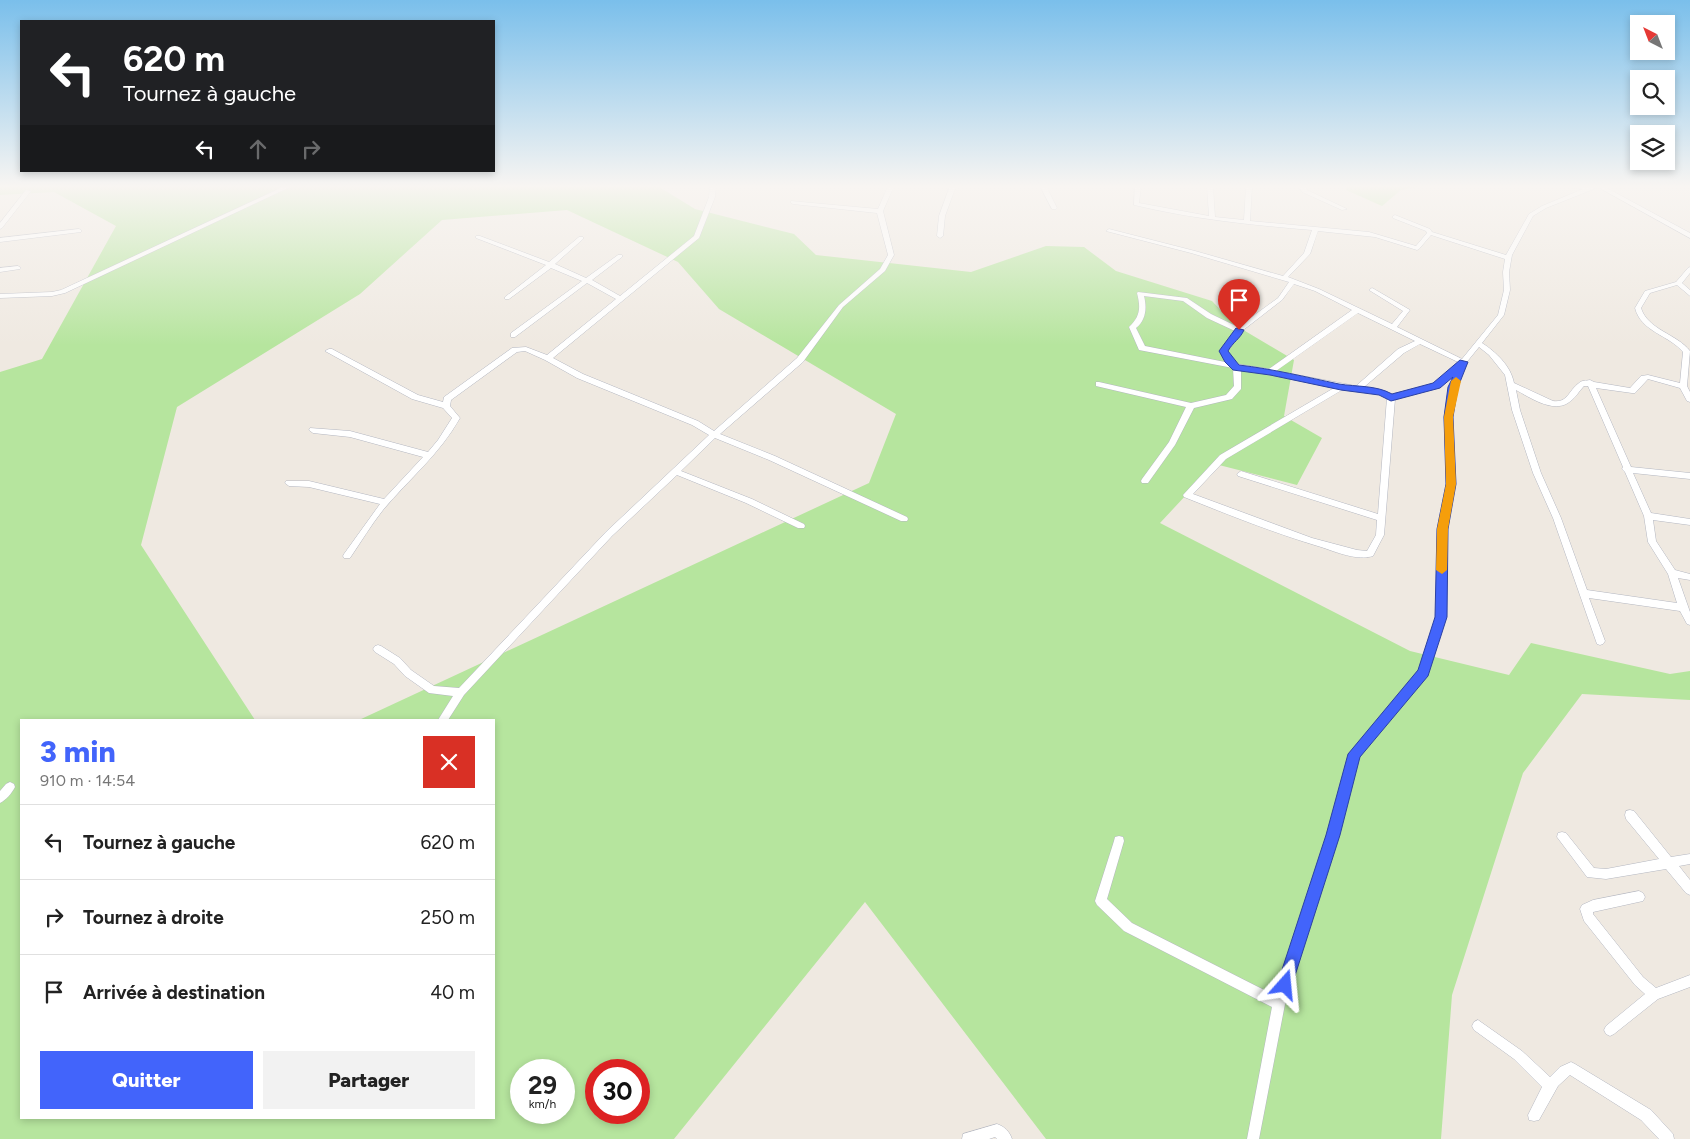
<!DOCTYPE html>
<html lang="fr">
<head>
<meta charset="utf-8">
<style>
  :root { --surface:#fff; --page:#f2f2f2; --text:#222; --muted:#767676; --line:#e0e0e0; --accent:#4264fb }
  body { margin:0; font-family:Figtree,sans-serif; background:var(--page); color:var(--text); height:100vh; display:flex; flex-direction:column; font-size:19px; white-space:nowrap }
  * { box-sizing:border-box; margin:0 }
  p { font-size:16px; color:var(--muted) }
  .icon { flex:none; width:28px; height:28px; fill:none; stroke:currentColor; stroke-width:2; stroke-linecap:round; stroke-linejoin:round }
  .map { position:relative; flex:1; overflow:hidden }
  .details { position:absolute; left:20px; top:719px; width:475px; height:400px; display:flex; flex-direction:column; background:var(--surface); border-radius:0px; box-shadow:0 2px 8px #0003 }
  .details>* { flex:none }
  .hud { position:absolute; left:20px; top:20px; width:475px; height:152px; border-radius:0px; box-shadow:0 2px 8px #0003; background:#202124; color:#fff; overflow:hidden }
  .needle { width:32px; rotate:318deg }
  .buttons { position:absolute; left:1630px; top:15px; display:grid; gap:10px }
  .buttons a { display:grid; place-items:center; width:45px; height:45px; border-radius:0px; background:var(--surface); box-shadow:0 2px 8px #0003; font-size:25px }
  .speed { position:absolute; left:510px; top:1059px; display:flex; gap:10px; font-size:25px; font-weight:700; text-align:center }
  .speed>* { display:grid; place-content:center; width:65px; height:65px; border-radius:50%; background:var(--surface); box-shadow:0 2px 8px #0003; line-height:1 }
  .speed small { font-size:12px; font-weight:400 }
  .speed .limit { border:8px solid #d22; background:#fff; color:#111 }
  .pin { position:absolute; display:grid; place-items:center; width:42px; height:42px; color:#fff; margin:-51px -21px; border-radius:50% 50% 50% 0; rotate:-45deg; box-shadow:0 0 5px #0007 }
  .pin .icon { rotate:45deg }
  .me { position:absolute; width:55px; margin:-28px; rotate:18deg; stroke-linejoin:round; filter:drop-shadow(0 0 4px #0008) }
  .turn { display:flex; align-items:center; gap:18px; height:105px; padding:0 20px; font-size:22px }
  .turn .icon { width:65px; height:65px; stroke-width:2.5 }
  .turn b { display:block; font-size:35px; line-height:42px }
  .lanes { display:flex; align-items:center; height:48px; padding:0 20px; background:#0003; justify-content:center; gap:25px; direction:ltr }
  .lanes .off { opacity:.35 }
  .round { display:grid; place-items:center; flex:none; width:52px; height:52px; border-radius:0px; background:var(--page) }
  .headline { display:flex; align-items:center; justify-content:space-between; height:85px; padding:0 20px }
  h1 { font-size:30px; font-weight:800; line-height:38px; color:var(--accent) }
  .cta { display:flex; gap:10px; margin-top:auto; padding:10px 20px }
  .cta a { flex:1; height:58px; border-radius:0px; background:var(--accent); color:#fff; font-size:20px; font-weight:800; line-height:58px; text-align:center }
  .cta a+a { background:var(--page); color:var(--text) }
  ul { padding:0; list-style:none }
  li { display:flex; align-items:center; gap:15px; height:75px; padding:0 20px; border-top:1px solid var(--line) }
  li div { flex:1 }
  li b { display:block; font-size:19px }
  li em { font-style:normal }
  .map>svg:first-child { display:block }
  .green { fill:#b6e59e; fill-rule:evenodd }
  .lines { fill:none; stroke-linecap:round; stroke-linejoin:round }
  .street-casing { stroke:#b4b7c1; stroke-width:1 }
  .street { fill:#fff; fill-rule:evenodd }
  .route { fill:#4264fb; stroke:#2b41a3 }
  .slow { fill:#f59e0b }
</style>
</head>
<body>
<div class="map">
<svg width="1690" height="1139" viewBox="0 0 1690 1139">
  <rect width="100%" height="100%" fill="#efe9e1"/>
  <path class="green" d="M0,186H661V188L695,209L794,234L816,255L971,272L1046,246L1084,247L1116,271L1212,301L1235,325L1294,360L1284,416L1322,438L1297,485L1215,464L1160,523L1410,651L1509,675L1531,643L1670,674L1690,671V700L1582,694L1523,773L1452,995L1441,1139H1046L865,902L674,1139H0V372L42,359L116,226L54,192L0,195ZM567,210L678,262L719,309L896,414L869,483L359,720H494V1118H21V720H255L141,545L177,407L360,294L442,220ZM521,1070H564V1112H521ZM596,1070H639V1112H596Z
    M1347,186H1423L1401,190L1382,206L1346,190Z"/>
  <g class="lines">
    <g class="street-casing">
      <path id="street" d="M285,186H292L65,293L52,296L0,298V294L52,292L61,290Z
        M710,186H716L715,197L699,238L553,358L583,374L698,421L714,431L797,358L839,305L880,269L888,255L877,213L793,204L791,203V201L878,209L888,186H894L883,211L894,255L885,271L843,307L803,362L720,434L775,456L907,517L908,519L907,521H901L769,460L715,438L681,471L752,499L804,524L805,526L804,528H798L746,503L677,475L612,536L464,695L448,720H438L453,696L429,693L405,676L394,664L375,652L373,649L375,646L378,645L381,646L400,658L411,670L434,686L459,688L606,532L709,435L692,425L577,378L545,360L525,351L517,352L451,400L450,406L460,418C439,455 410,478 383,510C371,525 361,542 350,558H344L343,556L344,554L380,504L309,487L289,486L285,483L286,481H309L384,499L423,457L350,437L313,433L309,430L310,428L350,431L428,452L438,440L452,418L443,408L412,399L325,351L329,349H332L418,395L443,402L444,397L512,348L526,347L547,355L616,299L587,283L515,337H511V333L582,281L551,268L509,299H505V297L546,265L476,238V236H480L549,262L579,237H583V239L555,264L586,278L618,255H622V257L592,280L620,296L694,236L709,197Z
        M950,186H956L945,216L943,236L940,238L937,236L939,216Z
        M1040,186H1046L1057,208L1056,209H1052Z
        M1135,186H1141L1139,203L1209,216L1207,186H1213L1215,217L1244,220L1246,186H1252L1250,221L1369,232L1416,246L1427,233L1426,231L1393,218V216L1395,215L1430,229L1432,232L1506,255L1529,214L1542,206L1583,189L1572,188L1569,186L1594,187V189L1546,208L1533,216L1512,255L1509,272L1510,290L1504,315L1482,343C1496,352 1511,366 1514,383L1553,401C1568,403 1568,391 1579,383C1582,380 1586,381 1590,380L1594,382L1630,388L1641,376L1648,375L1680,383L1683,352C1669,335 1641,332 1635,308L1645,291L1676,282L1688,268L1690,267V273L1682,283L1690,290V296L1677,285L1650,293L1641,308C1648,330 1677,334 1690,351L1687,386L1690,392V402L1687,401L1680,388L1648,379L1635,393H1632L1596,388L1631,467L1690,473V479L1633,473L1651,513L1690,519V525L1653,520L1656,541L1675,570L1690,574V580L1678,578L1690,612V625L1687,624L1680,611L1589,598L1605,641L1603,644L1600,645L1597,644L1553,518L1533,473L1512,410L1505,375L1489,355L1479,347L1466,363L1457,387L1452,417L1455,485L1446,529V617L1427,675L1359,756L1338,835L1285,1004L1259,1139H1247L1272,1007L1124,931L1097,905L1095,901L1114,841L1115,837L1119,836L1123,837L1124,841L1107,899L1132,923L1276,996L1328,835L1349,754L1420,670L1436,617L1438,529L1447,485L1444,417L1449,387L1455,373L1439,388L1395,399L1384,535L1373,556C1357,561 1336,552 1321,547C1274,533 1229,515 1184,497L1183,495L1220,455L1334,388L1241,369V389L1232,399L1194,408L1175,445L1148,483H1142L1141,481L1142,479L1169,442L1186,407L1096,386V382H1099L1191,403L1226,395L1234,386L1233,368L1139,350L1129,327C1140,317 1141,308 1137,293L1138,292L1187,298L1211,314L1238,327L1278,298L1289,282L1191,253L1106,231L1109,229L1195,251L1283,276L1304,253L1312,230C1252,225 1192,219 1134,205ZM1318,231L1375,237L1417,250L1419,249L1431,235L1505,259L1503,272L1504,290L1498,315L1462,359L1397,327L1410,310L1374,289L1372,288L1369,290L1403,311L1392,324L1319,289L1288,277L1310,254ZM1294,284L1315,291L1352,310L1269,369L1237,364L1231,359L1228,351L1242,331L1282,300ZM1144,296L1183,301L1207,318L1235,331L1220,351L1225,362L1145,346L1136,328C1146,320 1147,308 1144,296ZM1358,313L1415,341L1398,349L1356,386L1276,371ZM1420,344L1458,362L1434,384L1392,394L1382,390L1364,387L1404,353ZM1584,386H1588L1623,467L1622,469L1625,472L1644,516L1648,542L1668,574L1677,603L1587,590L1561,518L1541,473L1520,410L1516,390C1529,397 1552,413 1568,403C1575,399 1579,391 1584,386ZM1342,390L1380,394L1387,398L1378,514L1241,471L1237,474L1238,476L1377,520L1376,535L1367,551L1357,550L1312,538L1193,494L1226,459Z
        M1299,186H1305L1307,190L1347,209L1342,210L1302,192Z
        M1596,186H1603L1690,233V238Z
        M26,190L31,191L2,228L0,229V223Z
        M79,229L81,230V232L0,242V238Z
        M18,266L21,268L20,269L0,272V268Z
        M10,782L14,784L15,787C12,793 6,800 0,803V791L6,784Z
        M1630,810L1634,811L1671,857L1690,854V864L1679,866L1690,880V895L1686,893L1666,869L1606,879L1587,877L1557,837L1558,833L1562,832L1566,833L1594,868L1606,869L1659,859L1626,819L1625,815L1626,811Z
        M1639,891L1643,893L1645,897L1643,901L1593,912V914L1643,977L1656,988L1690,975V987L1658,999L1614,1034L1610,1036L1606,1034L1604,1030L1606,1026L1645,994L1635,985L1584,921L1580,909L1582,905L1593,900Z
        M1478,1020L1522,1051L1550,1077L1560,1067L1571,1062L1575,1064L1651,1110L1673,1134L1674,1139H1659L1641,1120L1570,1075L1558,1086L1539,1120L1534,1121L1529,1120L1528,1115L1542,1087L1514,1059L1474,1030L1472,1026L1474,1022Z
        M997,1124C1004,1126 1010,1132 1012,1139H997L995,1137L989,1139H962L963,1134Z"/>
    </g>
    <use href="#street" class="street"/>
  </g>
  <linearGradient id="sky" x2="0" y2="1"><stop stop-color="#7abfeb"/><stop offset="0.54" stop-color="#f8f5f2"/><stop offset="1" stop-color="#f8f5f2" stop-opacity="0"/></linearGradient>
  <rect width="1690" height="345" fill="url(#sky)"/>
  <path class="route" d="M1236,328L1244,330C1240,339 1233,342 1228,351L1239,365C1273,369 1306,377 1339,384C1357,387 1376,385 1392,394L1433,383L1460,360L1468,362L1458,387L1453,417L1456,484L1448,529L1447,617L1428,676L1360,757L1340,835L1292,985L1290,990L1285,993L1279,990L1277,985L1326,835L1348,754L1418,670L1435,617L1437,529L1446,484L1444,417L1448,387L1453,377L1440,388L1391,401L1379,395L1341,390L1270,375L1233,370L1225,362L1219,351Z"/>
  <path class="slow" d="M1456,377L1461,381L1453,417L1456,484L1448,529L1447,570L1442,574L1436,570L1437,529L1446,484L1444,417L1451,381Z"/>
</svg>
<div class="buttons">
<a><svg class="needle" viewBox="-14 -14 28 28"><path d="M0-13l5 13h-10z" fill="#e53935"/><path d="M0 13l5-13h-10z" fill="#767676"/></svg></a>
<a><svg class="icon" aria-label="search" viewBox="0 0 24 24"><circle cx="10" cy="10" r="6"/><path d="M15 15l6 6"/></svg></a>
<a><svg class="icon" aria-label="layers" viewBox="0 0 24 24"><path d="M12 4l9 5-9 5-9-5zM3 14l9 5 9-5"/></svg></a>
</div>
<div class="speed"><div>29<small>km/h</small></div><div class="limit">30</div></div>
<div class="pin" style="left:1239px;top:330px;background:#d93025"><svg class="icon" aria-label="arrive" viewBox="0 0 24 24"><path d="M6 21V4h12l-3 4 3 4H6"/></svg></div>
<svg class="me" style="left:1285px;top:985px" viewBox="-20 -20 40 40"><path d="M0-17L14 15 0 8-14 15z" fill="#4264fb" stroke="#fff" stroke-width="4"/></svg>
<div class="hud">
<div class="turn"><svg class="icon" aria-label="left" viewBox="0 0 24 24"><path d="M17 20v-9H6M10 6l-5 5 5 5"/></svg><div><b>620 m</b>Tournez à gauche</div></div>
<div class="lanes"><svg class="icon" aria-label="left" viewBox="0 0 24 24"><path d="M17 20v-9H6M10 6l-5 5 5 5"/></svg><svg class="icon off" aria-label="ahead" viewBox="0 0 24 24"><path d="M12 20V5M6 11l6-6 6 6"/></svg><svg class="icon off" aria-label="right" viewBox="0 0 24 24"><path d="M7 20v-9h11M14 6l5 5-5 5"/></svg></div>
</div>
<section class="details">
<div class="headline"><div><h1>3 min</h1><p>910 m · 14:54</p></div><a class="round" style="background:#d93025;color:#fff"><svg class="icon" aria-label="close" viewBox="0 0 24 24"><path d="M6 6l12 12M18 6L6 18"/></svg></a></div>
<ul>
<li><svg class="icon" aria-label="left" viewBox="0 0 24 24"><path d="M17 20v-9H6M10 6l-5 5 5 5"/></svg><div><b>Tournez à gauche</b></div><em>620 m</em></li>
<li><svg class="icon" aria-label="right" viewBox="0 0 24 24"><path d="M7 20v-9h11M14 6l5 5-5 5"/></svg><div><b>Tournez à droite</b></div><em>250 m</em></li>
<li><svg class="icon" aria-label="arrive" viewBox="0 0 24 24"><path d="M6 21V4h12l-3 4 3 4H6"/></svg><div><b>Arrivée à destination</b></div><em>40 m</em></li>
</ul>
<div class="cta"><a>Quitter</a><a>Partager</a></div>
</section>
</div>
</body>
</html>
